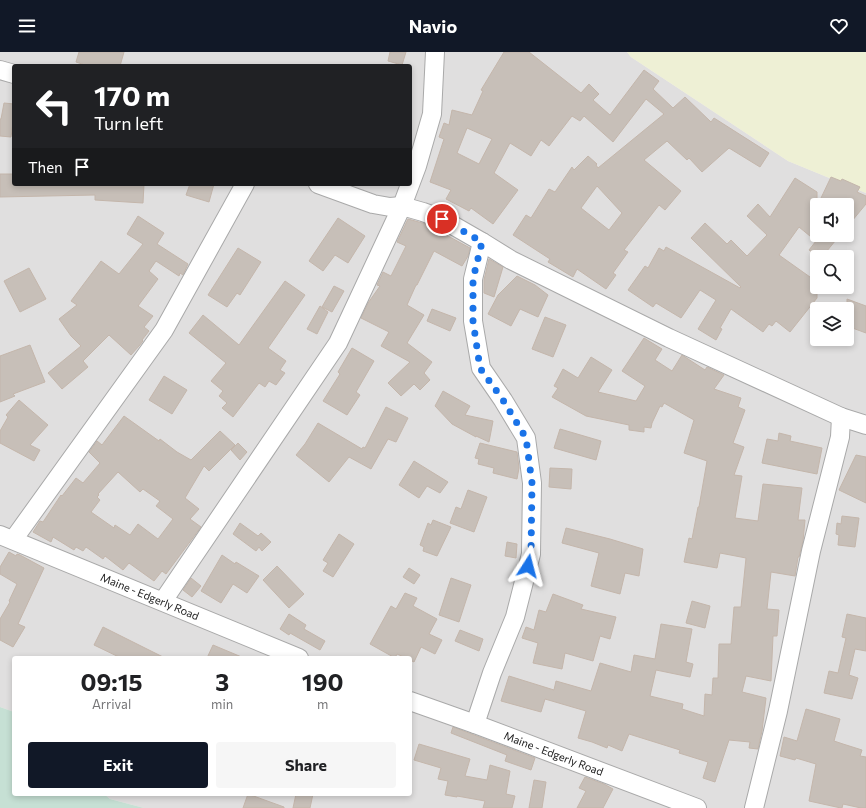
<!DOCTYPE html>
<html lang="en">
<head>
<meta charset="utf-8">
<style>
  :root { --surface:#fff; --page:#f6f6f6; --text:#202124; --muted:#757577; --accent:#111827 }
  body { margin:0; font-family:Commissioner,sans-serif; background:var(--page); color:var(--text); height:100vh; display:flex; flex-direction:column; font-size:15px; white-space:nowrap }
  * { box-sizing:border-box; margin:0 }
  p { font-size:13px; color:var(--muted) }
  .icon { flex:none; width:22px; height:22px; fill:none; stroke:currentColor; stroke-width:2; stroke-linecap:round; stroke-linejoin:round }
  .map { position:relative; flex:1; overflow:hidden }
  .side { position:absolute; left:12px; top:604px; width:400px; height:140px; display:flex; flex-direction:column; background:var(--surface); border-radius:4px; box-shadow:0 2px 6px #0003 }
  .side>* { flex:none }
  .guide { position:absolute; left:12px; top:12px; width:400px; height:122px; border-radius:4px; box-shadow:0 2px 6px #0003; background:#202124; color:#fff; overflow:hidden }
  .buttons { position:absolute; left:810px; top:146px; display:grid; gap:8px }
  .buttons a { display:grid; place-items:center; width:44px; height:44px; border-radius:4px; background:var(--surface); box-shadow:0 2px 6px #0003; font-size:20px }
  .pin { position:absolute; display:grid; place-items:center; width:34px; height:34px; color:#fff; margin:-17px; border:2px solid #fff; border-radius:50%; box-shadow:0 1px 4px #0007 }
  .me { position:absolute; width:44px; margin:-22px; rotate:9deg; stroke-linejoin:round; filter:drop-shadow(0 0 3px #0008) }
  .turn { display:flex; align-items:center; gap:14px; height:84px; padding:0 16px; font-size:18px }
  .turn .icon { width:52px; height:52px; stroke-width:2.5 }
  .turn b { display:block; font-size:28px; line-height:34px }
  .then { display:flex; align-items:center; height:38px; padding:0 16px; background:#0003; gap:8px; font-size:15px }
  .eta { display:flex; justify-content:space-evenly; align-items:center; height:68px; text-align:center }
  .eta b { font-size:24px; font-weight:700; line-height:28px }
  .cta { display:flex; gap:8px; margin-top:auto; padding:8px 16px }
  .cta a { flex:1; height:46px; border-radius:4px; background:var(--accent); color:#fff; font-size:16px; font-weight:700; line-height:46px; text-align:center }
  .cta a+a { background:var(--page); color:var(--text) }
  header { display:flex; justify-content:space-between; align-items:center; height:52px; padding:0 16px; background:var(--accent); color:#fff; font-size:18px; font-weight:700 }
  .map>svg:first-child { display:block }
  .residential { fill:#e0dfdf; fill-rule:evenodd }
  .farmland { fill:#eef0d5 }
  .wetland { fill:#c6e0d4 }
  .building { fill:#c7bfb8; stroke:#c4b6ab; fill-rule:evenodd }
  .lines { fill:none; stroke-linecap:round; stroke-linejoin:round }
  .minor-casing { stroke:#a9a9a9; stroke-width:20 }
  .minor { stroke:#fff; stroke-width:18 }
  .route { stroke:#1a73e8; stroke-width:7; stroke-dasharray:0 12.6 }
  .labels { text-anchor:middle; stroke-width:4; stroke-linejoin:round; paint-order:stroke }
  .street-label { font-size:11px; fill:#222; stroke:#fff }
</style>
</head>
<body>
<header><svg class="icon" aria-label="menu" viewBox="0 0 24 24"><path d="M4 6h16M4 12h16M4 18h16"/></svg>Navio<svg class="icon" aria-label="heart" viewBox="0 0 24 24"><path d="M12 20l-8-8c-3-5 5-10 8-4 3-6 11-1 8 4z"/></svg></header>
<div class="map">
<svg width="866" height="756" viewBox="0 0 866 756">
  <rect width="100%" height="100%" fill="#f2efe9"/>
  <path class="residential" d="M0,0H627L631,5L788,109L866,141V756H144L110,747L104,742H410V606H14V660L0,655ZM14,14H410V132H14ZM817,153H847V183H817ZM817,205H847V235H817ZM817,257H847V287H817Z"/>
  <path class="farmland" d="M627,0H866V141L788,109L631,5Z"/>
  <path class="wetland" d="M0,655L14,660V742H104L110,747L144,756H0Z"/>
  <path class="building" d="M79,0H124L120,14H88L76,10Z
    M390,0H406L402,13L388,9Z
    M504,0H529L581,41L589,32L599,42L593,48L610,63L644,18L659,29L653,37L673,56L685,45L711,70L714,66L769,101L760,115L729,96L702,120L689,106L687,108L667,89L644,108L681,139L665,158L659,153L624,198L628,200L613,221L616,223L606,237L577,217L573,225L548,210L550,207L513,183L526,163L531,166L549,137L555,140L572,115L574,118L588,104L597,112L596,113L598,116L664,62L646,47L613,90L584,64L580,69L572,64L549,94L541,88L531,104L510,91L494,121L518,138L493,172L471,156L469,159L446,147L451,138L430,130L444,87L439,85L444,71L449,73L452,58L472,63L483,39L481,38ZM467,76L492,87L479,112L457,101ZM597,134L622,161L609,178L581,156Z
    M4,51L14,52V64L11,85L0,84V67H1Z
    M0,122H14V132H144L143,151L95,148V143L0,145Z
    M831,125L841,129L842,127L860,135L857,140L866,144V152L847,175V153H836L821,146Z
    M795,126L817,140V183H840L822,205H818L809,198L816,189L799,175L779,203L817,230V246L790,280L776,269L772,274L769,272L763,280L731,257L720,276L722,277L716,288L698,277L716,248L700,238L681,266L656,251L653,255L628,238L645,214L648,216L659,196L664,199L666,195L740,236L741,235L691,186L705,171L727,192L731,188L747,204L767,183L747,164L758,152L770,165Z
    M190,132H214L209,150L186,143Z
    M138,164L164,181L157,192L188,212L183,223L180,221L179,224L156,209L149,219L158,227L138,254L153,264L144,275L149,279L142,288L143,289L139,294L131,303L109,283L83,309L88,315L62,337L48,321L81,294L71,284L59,267L77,253L71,249L101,209L119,222L143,192L127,182Z
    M338,166L365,184L348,211L335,203L323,219L309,209Z
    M408,167L426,172L470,196L468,204L462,214L434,199L417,233H416L407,253L424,263L407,291L432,310L424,321L430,328L420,338L414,332L401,344L388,331L410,310L381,294L389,280L361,266L368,251L380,234L377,233L383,220L391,224L406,194L397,190Z
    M238,196L261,210L240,243L237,241L227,255L208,243Z
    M489,207L503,215L494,245L484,241V228Z
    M29,216L46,247L20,260L4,229Z
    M517,224L535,233L548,243L538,265L520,257L511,274L488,262L498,243Z
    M285,229L305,243L268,296L286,309L280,318L285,321L276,333L269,329L265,335L259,331L233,365L222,356L227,351L219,344L223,339L211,329L226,311L189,281L203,263L239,293Z
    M334,234L344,239L332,260L322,255Z
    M847,247L866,254V281L847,274Z
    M320,254L328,260L317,282L307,277Z
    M432,257L456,266L450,279L427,269Z
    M545,265L566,273L553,305L532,297Z
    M644,286L662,297L655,308L672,319L682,303L705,318L707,315L724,323L714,337L741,346L738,355L745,358L733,391L744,395L734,423L742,424L735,466L758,469L763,432L802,436L798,468H805L803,489L799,505H798L795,524L771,520L767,557L779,558L777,584H773L771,629L746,624L742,640L766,646L762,679L758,697L749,696L750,690L729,688L715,730L703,726L708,710L679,701L680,698L629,682L622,699L608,693L607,696L592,690L578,686L586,659L545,647L541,660L501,649L509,624L554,638L556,629L591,639L600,611L631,620L634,603L655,607L661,572L692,577L686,610L693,612L690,625L656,618L650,644L683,652L682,657L704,664L705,642L712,643L713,626H718L719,592H731L734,555H741L746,506L720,501L717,516L684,510L689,486L692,487L698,455H699L707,409L684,401L694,368L664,351L662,355L660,354L652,371L651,376L644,375V380L629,378V373L586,364L552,345L558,336L554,334L563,317L578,326L591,305L612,318L598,340L636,349L645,334L622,319Z
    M30,293L45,330L13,342L15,344L0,350V304Z
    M352,296L374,309L356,340L360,343L347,363L323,349L340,322L338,320Z
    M164,324L187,338L172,362L149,348Z
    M443,339L470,354L465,363L493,369L489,390L476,384V385L452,372L435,354Z
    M19,348L48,373L30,393L40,398L34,409L0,391V379L8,365L6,363Z
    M386,355L408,366L396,390L388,387L371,417L349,405L329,430L296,403L305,392L318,371L362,397L363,395L365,396Z
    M124,364L159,389L160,387L177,400L191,408L220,379L235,393L209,419L204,414L185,446L199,457L190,467L201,475L166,522L162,519L154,529L129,511L123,518L105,504L103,507L86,495L83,499L76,495L74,498L53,485L51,490L33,480L40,469L43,470L61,443L62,444L76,426L83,431L100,411L89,400L97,389L102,393ZM118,420L140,440L143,437L160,449L156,454L173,467L158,487L138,472L130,483L115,473L114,476L91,460L100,448L97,445L99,443L98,442Z
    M560,377L601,389L596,408L554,396Z
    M779,381L791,384L790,389L822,396L817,422L762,411L767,387L778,389Z
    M238,391L247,400L240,408L231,398Z
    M480,391L517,400L519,416L517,427L493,421L494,416L478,412L479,407L475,406Z
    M856,403L866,405V451L839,438Z
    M414,409L448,430L440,441L427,434L419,446L399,433Z
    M550,416L572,417L571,437L549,435Z
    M468,438L487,445L474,480L450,471L456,455L461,457Z
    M842,464L859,466L855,495L838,493L839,483L836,482L837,471L841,472Z
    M433,468L451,475L437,504L423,499L424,495L420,493L428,471L431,473Z
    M240,471L258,484L261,481L271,490L262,499L259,495L256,499L233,482Z
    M566,476L610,487L643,497L639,524L625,521L620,542L591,534L599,501L562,491Z
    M339,482L354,492L333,525L323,519L328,511L323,508Z
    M507,490L517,492L516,506L505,504Z
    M9,500L16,504L17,502L20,503L44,516L18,572L25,575L13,595L0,588V567L10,550L9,549L17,532L0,522V515Z
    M222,503L235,512L236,510L259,524L247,541L233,532L221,551L201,539Z
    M277,514L304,542L289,556L263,528Z
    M409,516L420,523L414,532L403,525Z
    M191,526L201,534L192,545L183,538Z
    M451,526L471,533L459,570L439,563Z
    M405,541L417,546L413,554L437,567L429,582L442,588L435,602L421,595L414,610L410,608V606H406L397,602L395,606L370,592L391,554L396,557Z
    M553,542L583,553L581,557L616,565L610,587L600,584L593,609L565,601L562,617L533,611L538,591L522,586L526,575L534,578L539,558L546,560Z
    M692,549L710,554L705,576L686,571Z
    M289,562L306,573L304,577L325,589L320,598L290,581L289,583L280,577Z
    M847,562L866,566V599L855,597L849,623L858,626L852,647L824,641L829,619L838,621L846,586L842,585Z
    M103,575L165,606H121L94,593Z
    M460,578L483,587L479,599L455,589Z
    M213,593L244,606H207Z
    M806,657L840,667L834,689L843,692L862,698L860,704L866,705V756H861L843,752L842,756H841L809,749L816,712L796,706L795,708L780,704L784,685L797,689Z
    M453,675L535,706L531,718L505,709L507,703L451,681Z
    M419,692L470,707L465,724L487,728L490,713L510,719L506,742L515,744L512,756H483L485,749L457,744V745L445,743L448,729L438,727L441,716L414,708Z
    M585,725L604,732L613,737L603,756H577L586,739L579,736Z
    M534,728L546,730L542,756H529Z
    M248,742L284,755V756H243Z
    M296,742H313L310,756H293Z"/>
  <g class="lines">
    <g class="minor-casing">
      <g id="minor">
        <path d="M0,18L14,22"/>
        <path d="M318,132L373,152L390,155L402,154L423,160L442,167L482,190L511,208L669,286L841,365L866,373"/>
        <path id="s1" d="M0,483L299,606"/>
        <path d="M13,488L164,278L245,132"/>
        <path d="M163,549L338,291L402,154L417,114L432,62L435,0"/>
        <path id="s2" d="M410,649L475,672L697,756"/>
        <path d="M475,672L492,621L515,565L531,502L532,431L526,386L503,348L481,316L473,269V227L482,190"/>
        <path d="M754,756L778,659L811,499L840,385L841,365"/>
      </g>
    </g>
    <use href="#minor" class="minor"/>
  </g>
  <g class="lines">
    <path class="route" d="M442,167L482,190L473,227V269L480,316L503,348L526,386L532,431L531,502L528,514"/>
  </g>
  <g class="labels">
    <g class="street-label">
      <text dy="4" stroke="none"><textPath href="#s1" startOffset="162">Maine - Edgerly Road</textPath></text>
      <text dy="4" stroke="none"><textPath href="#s2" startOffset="153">Maine - Edgerly Road</textPath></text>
    </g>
  </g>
</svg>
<div class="buttons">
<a><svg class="icon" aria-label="sound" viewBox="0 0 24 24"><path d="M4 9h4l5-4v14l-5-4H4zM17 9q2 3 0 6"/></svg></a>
<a><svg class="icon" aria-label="search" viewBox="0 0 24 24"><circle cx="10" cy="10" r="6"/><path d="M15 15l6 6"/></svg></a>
<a><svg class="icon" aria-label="layers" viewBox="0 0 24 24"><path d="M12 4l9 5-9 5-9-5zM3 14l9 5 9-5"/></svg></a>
</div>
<div class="pin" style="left:442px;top:167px;background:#d93025"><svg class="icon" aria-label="arrive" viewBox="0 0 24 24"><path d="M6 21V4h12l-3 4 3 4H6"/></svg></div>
<svg class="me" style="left:528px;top:514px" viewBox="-20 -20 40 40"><path d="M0-17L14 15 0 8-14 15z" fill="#1a73e8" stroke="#fff" stroke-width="4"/></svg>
<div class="guide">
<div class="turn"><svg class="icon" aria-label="left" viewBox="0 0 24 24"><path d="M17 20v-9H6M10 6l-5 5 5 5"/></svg><div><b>170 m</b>Turn left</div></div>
<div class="then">Then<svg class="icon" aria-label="arrive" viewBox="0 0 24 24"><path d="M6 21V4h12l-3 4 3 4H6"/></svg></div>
</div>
<section class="side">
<div class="eta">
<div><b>09:15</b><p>Arrival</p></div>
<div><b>3</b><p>min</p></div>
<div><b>190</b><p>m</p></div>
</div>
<div class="cta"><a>Exit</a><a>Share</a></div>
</section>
</div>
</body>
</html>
